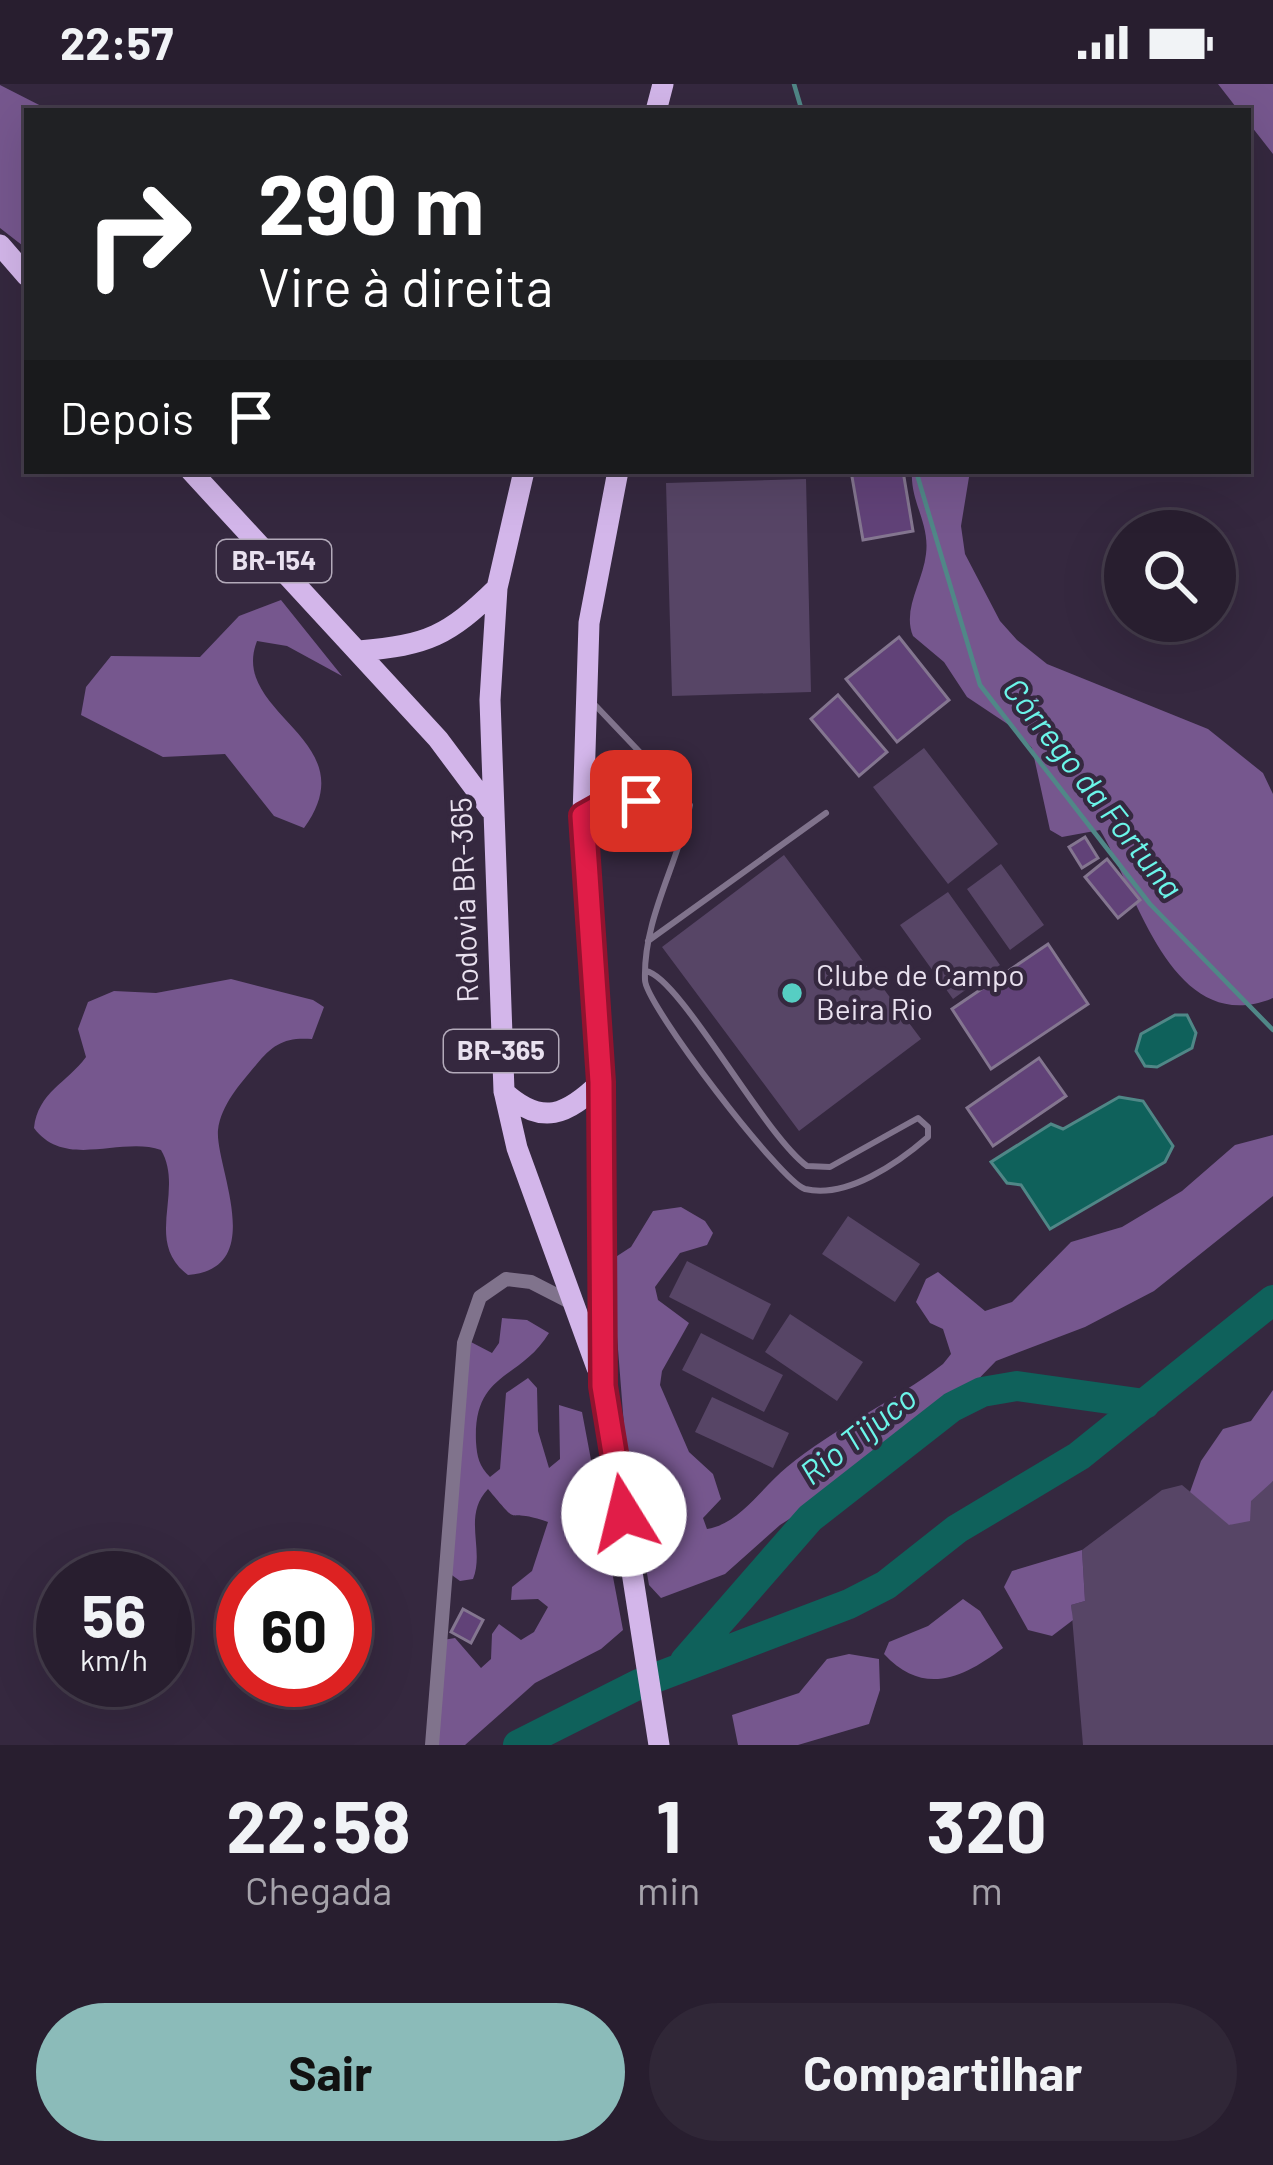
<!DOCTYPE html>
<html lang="pt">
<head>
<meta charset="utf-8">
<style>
  :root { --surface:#281e2f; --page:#302737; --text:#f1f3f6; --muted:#a5a2aa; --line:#443c4b; --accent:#8bbbb9 }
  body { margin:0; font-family:Barlow,sans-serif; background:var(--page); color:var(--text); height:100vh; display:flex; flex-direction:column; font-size:45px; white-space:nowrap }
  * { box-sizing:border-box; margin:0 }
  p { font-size:39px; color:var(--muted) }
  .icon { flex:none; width:66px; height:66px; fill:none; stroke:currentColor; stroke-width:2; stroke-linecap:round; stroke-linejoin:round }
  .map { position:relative; height:1661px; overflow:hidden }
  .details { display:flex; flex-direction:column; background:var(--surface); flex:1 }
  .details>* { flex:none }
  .banner { position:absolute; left:24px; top:24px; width:1227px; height:366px; border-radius:0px; box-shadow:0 12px 48px #0002,0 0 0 3px var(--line); background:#202124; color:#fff; overflow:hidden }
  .fabs { position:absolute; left:1104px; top:426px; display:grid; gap:24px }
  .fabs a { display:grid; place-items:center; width:132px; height:132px; border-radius:50%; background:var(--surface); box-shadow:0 12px 48px #0002,0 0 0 3px var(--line); font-size:60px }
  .speed { position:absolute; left:36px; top:1467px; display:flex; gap:24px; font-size:60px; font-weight:700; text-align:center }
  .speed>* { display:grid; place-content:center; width:156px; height:156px; border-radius:50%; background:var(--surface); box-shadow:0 12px 48px #0002,0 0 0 3px var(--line); line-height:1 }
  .speed small { font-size:30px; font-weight:400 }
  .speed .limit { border:18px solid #d22; background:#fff; color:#111 }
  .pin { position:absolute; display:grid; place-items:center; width:102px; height:102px; color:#fff; margin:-51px; border-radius:24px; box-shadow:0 6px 18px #0006 }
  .me { position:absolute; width:132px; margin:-66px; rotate:351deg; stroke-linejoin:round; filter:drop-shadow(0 0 9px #0008) }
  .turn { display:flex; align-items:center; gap:42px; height:252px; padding:0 36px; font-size:54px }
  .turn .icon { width:156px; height:156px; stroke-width:2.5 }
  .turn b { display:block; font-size:84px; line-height:102px }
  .then { display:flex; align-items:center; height:114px; padding:0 36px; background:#0003; gap:24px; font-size:45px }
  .eta { display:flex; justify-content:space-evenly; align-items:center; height:204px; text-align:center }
  .eta b { font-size:72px; font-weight:700; line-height:84px }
  .cta { display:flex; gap:24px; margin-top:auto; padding:24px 36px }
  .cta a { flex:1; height:138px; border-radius:72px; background:var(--accent); color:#111; font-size:48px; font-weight:700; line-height:138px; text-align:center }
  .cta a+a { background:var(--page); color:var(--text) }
  .status { display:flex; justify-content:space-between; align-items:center; height:84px; padding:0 60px; background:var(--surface); direction:ltr }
  .status svg { height:33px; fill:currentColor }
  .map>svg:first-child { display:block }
  .green { fill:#574566 }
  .forest { fill:#76578e }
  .water { fill:#0f615b; stroke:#508787; stroke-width:3 }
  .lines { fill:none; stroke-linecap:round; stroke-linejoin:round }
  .stream { stroke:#508787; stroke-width:4.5 }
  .river { stroke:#0f615b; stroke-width:30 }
  .building { fill:#614278; stroke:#847690; stroke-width:3 }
  .lane { stroke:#80738c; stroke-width:6 }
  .street { stroke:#80738c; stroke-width:14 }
  .primary { stroke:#d3b6ea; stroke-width:21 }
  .route-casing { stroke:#92132f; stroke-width:30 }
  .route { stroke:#e11d48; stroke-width:21 }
  .poi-dot { fill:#56cec3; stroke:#35283f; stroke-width:4.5 }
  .labels { text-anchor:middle; stroke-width:9; stroke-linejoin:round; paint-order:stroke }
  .shield { fill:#35283f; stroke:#b3aaba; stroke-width:3 }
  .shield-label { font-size:27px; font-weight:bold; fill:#e9e1ef }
  .street-label { font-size:30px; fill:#e9e1ef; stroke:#35283f }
  .poi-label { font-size:30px; fill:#e9e1ef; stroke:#35283f; text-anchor:start }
  .water-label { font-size:33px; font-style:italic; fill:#6bf5e9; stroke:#35283f }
</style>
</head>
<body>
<div class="status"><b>22:57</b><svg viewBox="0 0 49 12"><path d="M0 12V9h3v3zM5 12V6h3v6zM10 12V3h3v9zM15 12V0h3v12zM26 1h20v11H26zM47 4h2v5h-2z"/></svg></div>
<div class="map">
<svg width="1273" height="1661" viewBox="0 0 1273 1661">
  <rect width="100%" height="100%" fill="#35283f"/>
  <path class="green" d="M806,395L811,608L672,612L666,399Z
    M924,664L998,760L948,800L873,703Z
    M784,771L921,955L799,1047L662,863Z
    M1001,780L1044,841L1010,866L967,805Z
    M948,808L1000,881L953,915L900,841Z
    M848,1132L920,1180L895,1218L822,1170Z
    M687,1177L771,1220L753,1256L669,1213Z
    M790,1230L863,1278L837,1317L765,1268Z
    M701,1249L783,1291L764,1328L682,1286Z
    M712,1313L789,1349L773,1384L695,1348Z
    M1273,1397V1661H1083L1071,1521L1085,1517L1082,1466L1162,1406L1182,1401L1230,1441L1263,1401Z"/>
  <path class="forest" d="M1218,0H1273V70L1248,38V27H1239Z
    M0,1L51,27H27V165L0,144Z
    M912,387H970L961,442L965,470L1000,537L1017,556L1047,580L1208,645L1263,689L1273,710V914C1171,956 1136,805 1100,746L1062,753L1050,746L1032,664L1015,645L967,613L944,578L913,552C902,525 923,498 926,470C930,439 910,418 912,387Z
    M281,516L342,592L287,562L257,557C228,631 369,655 304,744L274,732L225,670L163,673L81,631L86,603L111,572L200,573L239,532Z
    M231,895L313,916L324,923L312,955C285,953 273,960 256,981C240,1000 221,1021 218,1046C215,1082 269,1185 188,1191C143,1157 185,1107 161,1066C121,1052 65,1086 34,1044C38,1008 67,999 86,973L78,945L88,918L114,907L156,909Z
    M1273,1051V1112L1154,1207L1085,1243L996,1277L958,1316L866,1386L780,1441L725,1490L661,1514L649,1501L626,1367L611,1176L631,1163L653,1127L681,1123L705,1137L713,1149L707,1161L680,1169L655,1203L658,1216L689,1239L662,1287L660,1301L689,1368L713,1390L721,1415L703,1434L707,1445C740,1440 762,1403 787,1383C835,1343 894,1318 943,1280L951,1270L943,1245L930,1239L916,1218L926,1195L938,1188L985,1227L1012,1218L1071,1158L1122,1143L1182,1107L1235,1061Z
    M502,1234L527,1236L549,1249C520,1297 473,1287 476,1358C477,1373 479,1382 490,1393L500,1385L506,1309L528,1294L537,1304L538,1347L549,1384L560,1375L559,1321L582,1328L623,1546L601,1565L535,1599L465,1661H432L443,1556L455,1554L481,1584L491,1575L492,1550L499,1540L521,1556L534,1548L548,1523L538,1515L511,1516L512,1503L532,1487L548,1438C501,1421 524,1448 488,1405C462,1432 485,1465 473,1495L460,1497L449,1489L469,1257L492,1269L499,1259Z
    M1273,1306V1397L1251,1417L1250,1437L1229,1441L1190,1408L1201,1377L1223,1345L1251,1337Z
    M1082,1466L1085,1517L1071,1521L1073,1536L1052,1552L1028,1546L1004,1503L1012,1487Z
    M963,1515L980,1527L1003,1564C962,1595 923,1612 884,1570L889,1558L928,1542Z
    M849,1570L879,1575L880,1606L869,1640L798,1661H738L732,1631L799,1609L827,1575Z"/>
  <path class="water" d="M1175,931H1187L1196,949L1192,964L1157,983L1145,982L1136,967L1141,950Z
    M1119,1013L1143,1017L1173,1062L1165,1078L1050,1145L1021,1101L1007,1099L991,1078L1051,1040L1063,1045Z"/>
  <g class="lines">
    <path class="stream" d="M794,0L802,27
      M916,387L980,601L1150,820L1273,946"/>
    <path class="river" d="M685,1577L810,1434L952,1323L982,1308L1017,1302L1145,1320
      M518,1661L639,1600L849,1520L886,1501L957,1445L1079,1372L1273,1216"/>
  </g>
  <path class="building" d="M851,387H903L913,447L863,456Z
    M899,553L949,616L897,658L846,595Z
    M838,611L887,668L859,692L811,635Z
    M1085,753L1098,774L1082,784L1069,763Z
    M1107,775L1140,816L1118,834L1085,793Z
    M1048,860L1088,920L991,985L952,925Z
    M1039,974L1066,1012L993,1062L967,1024Z
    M463,1525L483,1536L471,1559L451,1548Z"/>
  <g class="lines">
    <path class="lane" d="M595,621L690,721C678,781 643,834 645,896C645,920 781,1098 805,1105C847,1115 898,1079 928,1053V1043L918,1034L830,1083L807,1082C763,1050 680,893 646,887
      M591,726C626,705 657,723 685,745
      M648,857L826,729"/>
    <path class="street" d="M432,1661L464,1259L480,1213L506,1195L531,1198L572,1219"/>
    <path class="primary" d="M656,27L663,0
      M0,161L27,192
      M191,387L438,655L491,726
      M524,387L497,504L490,616L504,1007L517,1064L597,1284
      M618,387L589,539L583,732L601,998L603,1302L659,1661
      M359,567C428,561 448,552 497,504
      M504,1008C542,1043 567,1031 601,998"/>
  </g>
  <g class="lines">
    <g class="route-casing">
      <path id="route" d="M624,1430L603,1302L601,998L583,732L608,718L641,717"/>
    </g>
    <use href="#route" class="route"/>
  </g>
  <circle class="poi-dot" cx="792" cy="909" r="12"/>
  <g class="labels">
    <g class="shield">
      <rect x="217" y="456" width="114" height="42" rx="9"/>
      <rect x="444" y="946" width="114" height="42" rx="9"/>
    </g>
    <g class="shield-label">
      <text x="274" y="486">BR-154</text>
      <text x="501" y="976">BR-365</text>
    </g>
    <g class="street-label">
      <text transform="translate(465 816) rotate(-92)" y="10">Rodovia BR-365</text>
    </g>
    <g class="poi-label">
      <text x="816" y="902">Clube de Campo<tspan x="816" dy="34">Beira Rio</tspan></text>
    </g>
    <g class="water-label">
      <text transform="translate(1093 704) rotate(52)" y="12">Córrego da Fortuna</text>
      <text transform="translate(858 1351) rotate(-38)" y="12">Rio Tijuco</text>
    </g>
  </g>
</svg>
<div class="fabs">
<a><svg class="icon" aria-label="search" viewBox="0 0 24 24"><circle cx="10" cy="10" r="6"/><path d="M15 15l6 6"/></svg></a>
</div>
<div class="speed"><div>56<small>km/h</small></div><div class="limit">60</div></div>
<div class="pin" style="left:641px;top:717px;background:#d93025"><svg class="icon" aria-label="arrive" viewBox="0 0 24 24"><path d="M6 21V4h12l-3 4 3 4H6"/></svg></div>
<svg class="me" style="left:624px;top:1430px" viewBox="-20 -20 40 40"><circle r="19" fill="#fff"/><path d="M0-13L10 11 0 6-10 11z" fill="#e11d48"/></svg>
<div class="banner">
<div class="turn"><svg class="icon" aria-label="right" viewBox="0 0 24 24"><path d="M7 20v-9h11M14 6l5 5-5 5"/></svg><div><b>290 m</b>Vire à direita</div></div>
<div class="then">Depois<svg class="icon" aria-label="arrive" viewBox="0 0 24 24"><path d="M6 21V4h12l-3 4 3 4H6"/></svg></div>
</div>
</div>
<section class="details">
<div class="eta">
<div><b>22:58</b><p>Chegada</p></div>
<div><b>1</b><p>min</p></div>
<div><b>320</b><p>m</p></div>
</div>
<div class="cta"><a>Sair</a><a>Compartilhar</a></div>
</section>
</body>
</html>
